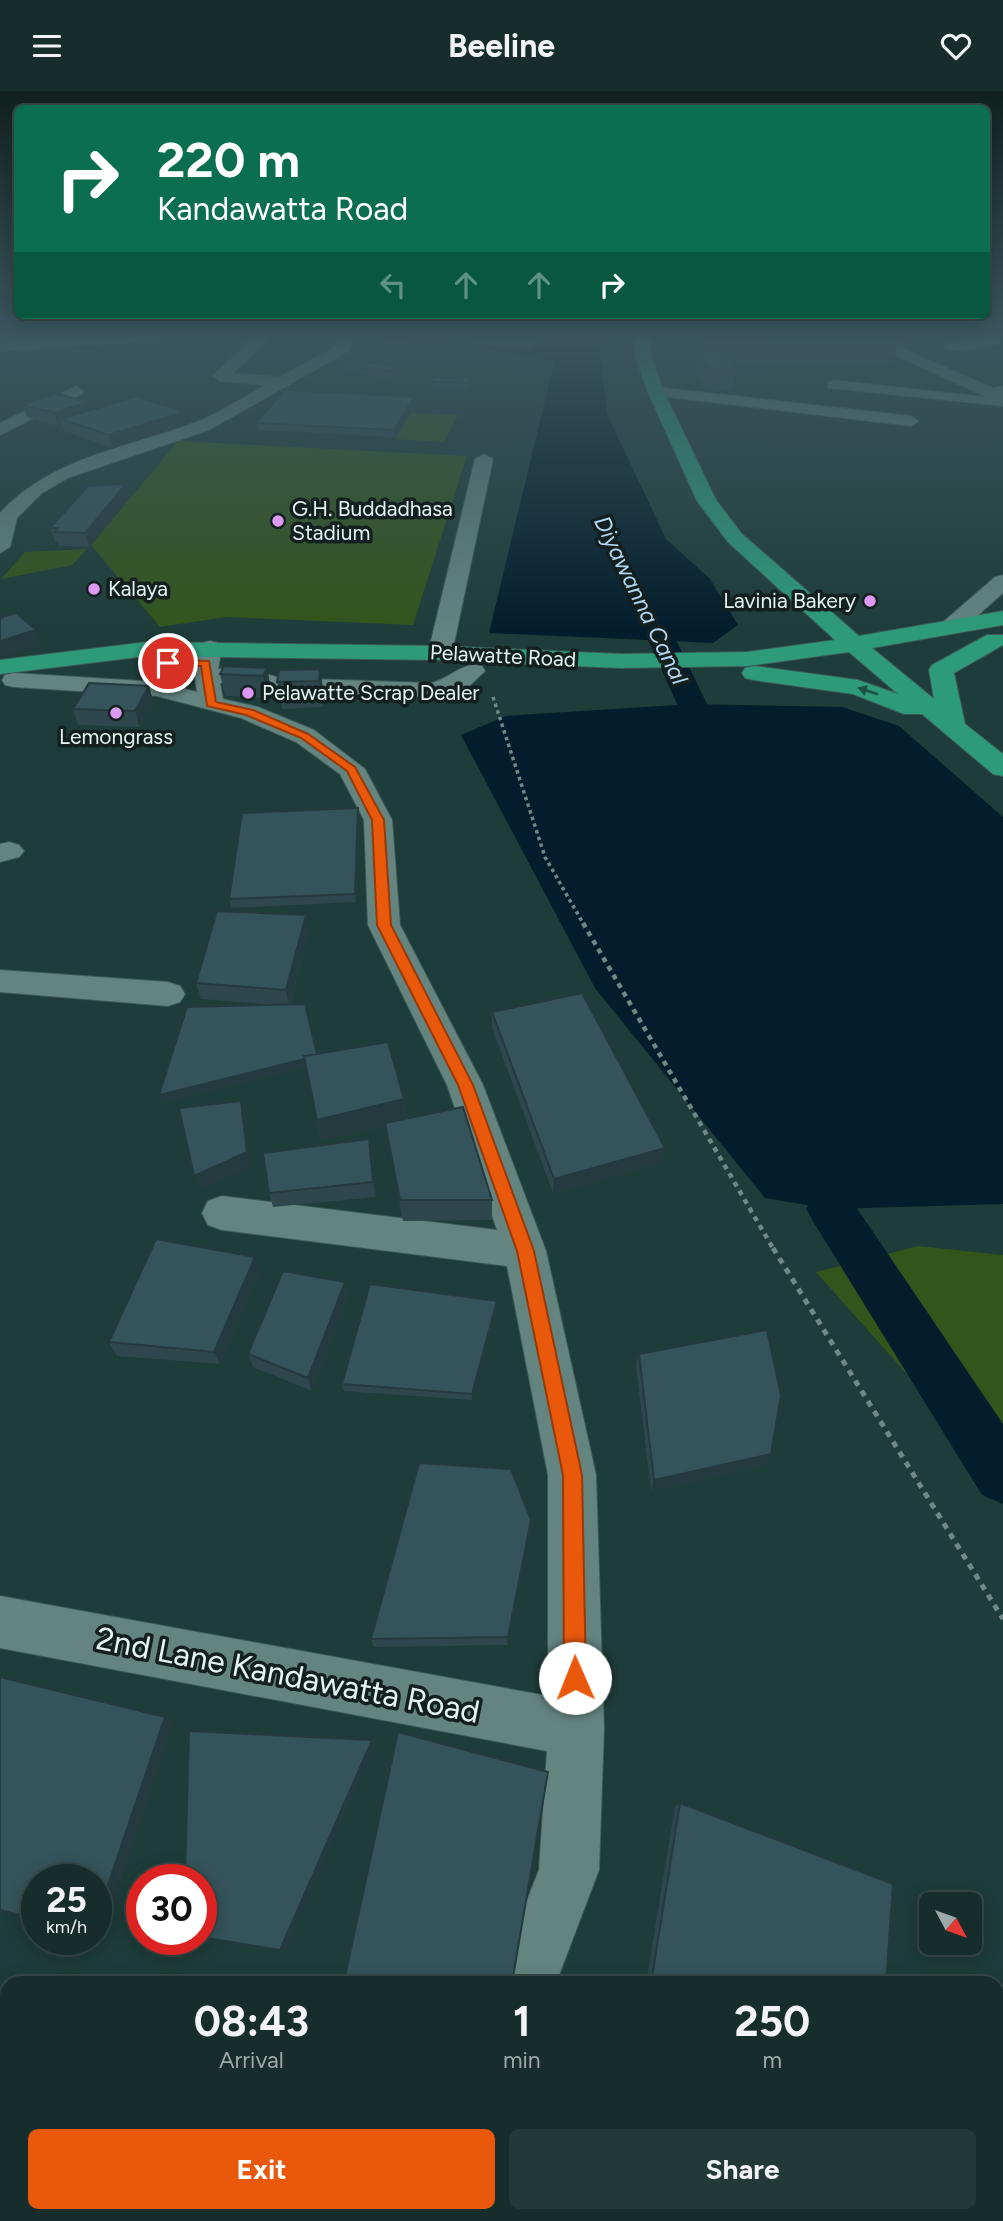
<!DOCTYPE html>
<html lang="en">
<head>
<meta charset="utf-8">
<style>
  :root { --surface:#162d2b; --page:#233937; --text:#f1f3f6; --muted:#9ea8a9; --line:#354947; --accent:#ea580c }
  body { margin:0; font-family:Figtree,sans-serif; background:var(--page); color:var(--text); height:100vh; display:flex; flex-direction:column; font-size:26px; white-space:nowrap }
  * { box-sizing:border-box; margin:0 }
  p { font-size:23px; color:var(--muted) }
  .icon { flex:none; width:38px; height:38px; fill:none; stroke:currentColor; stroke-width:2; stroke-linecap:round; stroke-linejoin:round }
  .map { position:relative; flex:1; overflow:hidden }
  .sheet { position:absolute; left:0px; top:1885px; width:1004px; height:247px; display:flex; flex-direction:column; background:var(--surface); border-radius:21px 21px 0 0; box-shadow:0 4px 18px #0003,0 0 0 2px var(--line) }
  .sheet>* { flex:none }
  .banner { position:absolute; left:14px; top:14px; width:976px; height:214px; border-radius:10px; box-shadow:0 4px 18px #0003,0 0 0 2px var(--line); background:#0b6e4f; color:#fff; overflow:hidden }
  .needle { width:46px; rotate:131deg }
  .tools { position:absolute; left:919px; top:1801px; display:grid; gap:14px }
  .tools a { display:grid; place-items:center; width:63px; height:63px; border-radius:10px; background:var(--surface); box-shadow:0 4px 18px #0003,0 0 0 2px var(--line); font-size:35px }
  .speed { position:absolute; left:21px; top:1773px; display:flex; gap:14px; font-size:35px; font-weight:700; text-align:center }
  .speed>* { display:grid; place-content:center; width:91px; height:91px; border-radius:50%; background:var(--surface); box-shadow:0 4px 18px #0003,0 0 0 2px var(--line); line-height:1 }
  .speed small { font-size:18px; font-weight:400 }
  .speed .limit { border:10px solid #d22; background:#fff; color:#111 }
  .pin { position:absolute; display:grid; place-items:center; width:60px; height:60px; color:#fff; margin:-30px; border:4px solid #fff; border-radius:50%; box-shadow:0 2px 7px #0007 }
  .me { position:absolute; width:77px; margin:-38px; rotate:359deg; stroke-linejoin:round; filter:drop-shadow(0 0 5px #0008) }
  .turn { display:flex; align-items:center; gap:24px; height:147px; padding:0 28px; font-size:32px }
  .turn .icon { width:91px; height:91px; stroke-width:2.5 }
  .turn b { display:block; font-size:49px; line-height:60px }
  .lanes { display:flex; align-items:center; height:66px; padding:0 28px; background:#0003; justify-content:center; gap:35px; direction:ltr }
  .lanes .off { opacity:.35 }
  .eta { display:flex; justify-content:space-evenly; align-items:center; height:119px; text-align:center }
  .eta b { font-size:42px; font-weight:700; line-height:49px }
  .button { display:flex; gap:14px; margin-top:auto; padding:14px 28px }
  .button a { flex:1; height:80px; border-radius:10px; background:var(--accent); color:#fff; font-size:28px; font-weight:700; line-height:80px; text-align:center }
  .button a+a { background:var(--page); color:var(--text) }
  header { display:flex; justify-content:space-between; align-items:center; height:91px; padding:0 28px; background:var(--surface); font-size:32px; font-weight:700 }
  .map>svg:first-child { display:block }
  .green { fill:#32551c }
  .water { fill:#041d2c }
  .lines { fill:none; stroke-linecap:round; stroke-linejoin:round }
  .canal { fill:#041d2c; fill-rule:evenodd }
  .minor-casing { stroke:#3d5957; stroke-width:2 }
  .major-casing { stroke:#3d5957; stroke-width:2 }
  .path-far2 { stroke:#708986; stroke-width:3.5; stroke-dasharray:3.5 3.5; stroke-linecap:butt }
  .path-far1 { stroke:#708986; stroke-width:4.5; stroke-dasharray:5 5; stroke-linecap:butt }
  .path { stroke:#708986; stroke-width:5; stroke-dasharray:6 6; stroke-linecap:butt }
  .minor { fill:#648480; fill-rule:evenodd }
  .major { fill:#2d9b79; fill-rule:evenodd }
  .wall { fill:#2e474d }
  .shaded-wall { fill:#253a3f }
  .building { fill:#35535a; stroke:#253a3f; stroke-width:2 }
  .oneway { fill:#1d5143 }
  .route { fill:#ea580c; stroke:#983908; stroke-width:2 }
  .poi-dot { fill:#dd99f3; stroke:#13201f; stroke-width:2.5 }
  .labels { text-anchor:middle; stroke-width:7; stroke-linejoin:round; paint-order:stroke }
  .far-poi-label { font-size:21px; fill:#e3f4f2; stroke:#13201f; text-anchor:start }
  .far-street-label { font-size:21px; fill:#e3f4f2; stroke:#13201f }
  .far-water-label { font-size:23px; font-style:italic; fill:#b2d8f4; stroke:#13201f }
  .near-street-label { font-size:32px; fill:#e3f4f2; stroke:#13201f }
</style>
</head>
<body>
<header><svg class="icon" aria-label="menu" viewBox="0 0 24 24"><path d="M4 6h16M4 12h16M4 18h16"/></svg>Beeline<svg class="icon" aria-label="heart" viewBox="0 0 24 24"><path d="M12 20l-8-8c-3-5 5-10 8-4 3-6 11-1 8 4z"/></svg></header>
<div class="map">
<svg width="1003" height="2130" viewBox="0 0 1003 2130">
  <rect width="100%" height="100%" fill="#1e3c39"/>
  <path class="green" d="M399,243H538L532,257L522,258L409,247Z
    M411,322L458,324L444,351L395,348Z
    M178,350L467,365L413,534L226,526L160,536L91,454Z
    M87,458L72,474L1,488L25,461Z
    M918,1155L1003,1164V1391L816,1181Z"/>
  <path class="water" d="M378,243L522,258L532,257L538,243H598L607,323L666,448L710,488L738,534L713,552L489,542L554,272L526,264L385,248Z
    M692,613L842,616L899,635L1003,726V1113L831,1118L765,1107L595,897L461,644L506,625Z"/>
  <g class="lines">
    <path class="canal" d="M636,485L645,487L649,493L707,613L703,620L692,622L681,620L677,613L623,493L627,487Z
      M831,1098L848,1104L1003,1333V1413L982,1404L814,1132L806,1118L814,1104Z"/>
    <g class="minor-casing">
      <path id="minor" d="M135,243H206L199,247L0,260V252Z
        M259,243H274L233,282L280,286L336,255L341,243H355L347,261L209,339L68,387L42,402L17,427L10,456L0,462V422C50,367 126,357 194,332C218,323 242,307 265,294L220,290L212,285Z
        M850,243H869L993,297L1003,295V315L828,297V291L834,289L986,306Z
        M995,247L1000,248V254L949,260L942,256L949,252Z
        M76,295L84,300L82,303L0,344V332Z
        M656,296L911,325L919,330L911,335L650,304L648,301Z
        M484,363L493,368L452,562L448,567H432L428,562L475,368Z
        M1003,484V502L958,542H942L938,537L942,532L995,486Z
        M210,550L218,552L222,557L218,578L242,576L280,587L432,592C451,587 463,570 482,575L485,580L466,598L432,606L278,601L241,590L220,592L223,608L258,616L314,639L365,678L392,729L400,834L483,994L546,1160L596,1384L604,1638L599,1779L556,1892H494L539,1779L547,1660L0,1557V1505L548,1605V1384L507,1175L222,1139L208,1134L202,1122L208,1110L222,1105L497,1139L447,994L368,834L364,729L340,683L296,651L241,627L157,605L14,596L5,594L2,589L5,584L14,582L158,591L197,601L193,572L202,552Z
        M9,751L19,754L24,760L19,766L0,771V753Z
        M0,879L168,891L180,895L185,903L180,911L168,915L0,901Z
        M398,2124H468L466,2130H396Z"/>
    </g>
    <g class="major-casing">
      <path id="major" d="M636,243H650L651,265L664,301L716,409L742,443L859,545L1003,520V534L872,557L934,608L929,579L932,574L987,544H1003V554L954,582L965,633L1003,663V685L993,683L922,623H904L853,603L754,589L745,587L742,582L745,577L754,575L858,589L898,603L849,561L747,575L621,577L440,569L147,565L0,583V569L147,551L440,555L621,563L747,561L835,549L728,451L697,410L648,301L635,265Z"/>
    </g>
    <path class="path-far2" d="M493,606L545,766L584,834"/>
    <path class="path-far1" d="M583,832L774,1159"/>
    <path class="path" d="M773,1157L1003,1528"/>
    <use href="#minor" class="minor"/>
    <use href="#major" class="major"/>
  </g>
  <path class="wall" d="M710,243H892L898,251L893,271H877L876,275L732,273L735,277L732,298L706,299L696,280L698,260H709Z
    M343,274L398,275L399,281L390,287L344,280Z
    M470,287L471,294L468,298L432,297L431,291Z
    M414,306L415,312L395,346L258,339L256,332Z
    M86,311L89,319L183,321L186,334L113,357L64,340L62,333L58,335L27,326L23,314Z
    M129,406L89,456L59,455L58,451H55L50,437Z
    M267,577L271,599L267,607L225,605L220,583Z
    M320,578L324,604L323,616L282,618L277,591Z
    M149,595L153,610L139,636L78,634L73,618Z
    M359,725L356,811L231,817L229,808Z
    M306,824L309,840L290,913L317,963L404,1008L406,1028L492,1109V1129L403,1130L385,1035L321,1050L306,976L162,1012L159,1004L276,914L201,908L196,892Z
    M492,921L662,1072L553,1102L492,937Z
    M369,1048L376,1106L273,1116L269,1102Z
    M260,1180L220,1273L117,1265L109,1251Z
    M345,1191L348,1205L312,1300L253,1276L248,1263Z
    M497,1217L472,1309L344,1300L342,1293Z
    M639,1263L771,1363L765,1374L651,1400L636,1275Z
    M530,1439L507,1554L374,1556L371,1548Z
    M680,1712L886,1892H646L675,1716Z"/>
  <path class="shaded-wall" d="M398,275L399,281L390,287V280Z
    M414,306L415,312L395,346L394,339Z
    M86,311L90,323L61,328L62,333L58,335L55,322Z
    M183,321L186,334L113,357L109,344Z
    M126,393L129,406L89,456L85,442Z
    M36,539L41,554L0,567V550Z
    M267,577L271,599L267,607L263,585Z
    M320,578L324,604L323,616L319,590Z
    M149,595L153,610L139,636L135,620Z
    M358,717L359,725L356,811L355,803Z
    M306,824L309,840L289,915L286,899Z
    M317,965L319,973L162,1012L159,1004Z
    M404,1008L406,1030L321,1050L317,1029Z
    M241,1010L246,1025L252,1076L200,1099L194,1085Z
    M369,1048L372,1063L376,1106L373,1091Z
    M665,1057L662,1072L553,1102L554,1088Z
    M255,1166L260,1180L220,1273L214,1261Z
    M345,1191L348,1205L312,1300L308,1287Z
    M497,1210V1217L472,1309V1303Z
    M771,1363L765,1374L651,1400L654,1389Z
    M531,1429L530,1439L507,1554L508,1546Z
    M165,1626L174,1632L104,1843H96V1829Z
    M372,1649L375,1655L286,1860L280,1859Z
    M253,2124H259L257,2130H251Z"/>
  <path class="building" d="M712,243H892L898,251H878L881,255L713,253Z
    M724,259L735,277L708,278L698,260Z
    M352,269L398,275L390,280L343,274Z
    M434,286L470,287L468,292L431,291Z
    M284,299L414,306L394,339L256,332Z
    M55,302L86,311L55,322L23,314Z
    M137,305L183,321L109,344L61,328Z
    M126,393L85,442L55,441L58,437H50L88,395Z
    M16,522L36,539L0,550V527Z
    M224,575L267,577L263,585L220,583Z
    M320,578L319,590L277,591L279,579Z
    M89,592L149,595L135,620L73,618Z
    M358,717L355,803L229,808L242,722Z
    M217,820L306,824L286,899L196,892Z
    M582,902L665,1057L554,1088L492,921Z
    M305,913L317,963L304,965L305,968L159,1004L187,916Z
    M388,951L404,1008L317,1029L304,965Z
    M241,1010L247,1061L194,1085L179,1017Z
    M463,1016L492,1109H400L385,1032Z
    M369,1048L373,1091L269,1102L263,1062Z
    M156,1148L255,1166L214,1261L109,1251Z
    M283,1180L345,1191L308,1287L248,1263Z
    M370,1193L497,1210L472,1303L342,1293Z
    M767,1239L781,1304L771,1363L654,1389L639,1263Z
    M419,1372L511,1378L531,1429L508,1546L371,1548Z
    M0,1586L165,1626L96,1829V1788H37V1828L0,1819Z
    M189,1640L372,1649L280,1859L201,1846V1788H185Z
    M398,1641L548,1681L512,1892H370L344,1890Z
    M680,1712L893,1793L886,1892H651Z
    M7,1945V2062L0,2056V1962Z
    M138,2124H253L251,2130H136Z
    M303,2124H378L372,2130H302Z"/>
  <defs><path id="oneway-solid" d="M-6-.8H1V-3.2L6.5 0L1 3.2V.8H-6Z" transform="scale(1.75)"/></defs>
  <use class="oneway" href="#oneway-solid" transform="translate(868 600) rotate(-162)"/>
  <linearGradient id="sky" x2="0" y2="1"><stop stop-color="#10211f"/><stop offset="0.45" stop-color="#3b565f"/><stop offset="1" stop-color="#3b565f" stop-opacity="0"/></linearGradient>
  <rect width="1003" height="541" fill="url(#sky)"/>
  <path class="route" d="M168,569L209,570L216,611L253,619L308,643L355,676L384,729L391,834L473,994L534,1160L582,1384L586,1587L583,1595L575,1599L567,1595L564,1587L563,1384L517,1160L458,994L377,834L372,729L347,680L301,647L246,624L207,615L201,575L164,574Z"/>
  <g class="poi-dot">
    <circle cx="278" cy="430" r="7"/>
    <circle cx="94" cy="498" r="7"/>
    <circle cx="870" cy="510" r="7"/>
    <circle cx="248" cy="602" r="7"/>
    <circle cx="116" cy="622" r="7"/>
  </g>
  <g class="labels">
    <g class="far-poi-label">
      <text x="292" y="425">G.H. Buddadhasa<tspan x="292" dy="24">Stadium</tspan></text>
      <text x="108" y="505">Kalaya</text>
      <text x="856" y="517" text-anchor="end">Lavinia Bakery</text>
      <text x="262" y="609">Pelawatte Scrap Dealer</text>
      <text x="116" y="653" text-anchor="middle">Lemongrass</text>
    </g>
    <g class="far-street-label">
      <text transform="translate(503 565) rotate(3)" y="7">Pelawatte Road</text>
    </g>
    <g class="far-water-label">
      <text transform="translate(641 509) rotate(64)" y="8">Diyawanna Canal</text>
    </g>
    <g class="near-street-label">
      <text transform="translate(288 1584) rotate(11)" y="11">2nd Lane Kandawatta Road</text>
    </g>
  </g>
</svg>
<div class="tools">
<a><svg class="needle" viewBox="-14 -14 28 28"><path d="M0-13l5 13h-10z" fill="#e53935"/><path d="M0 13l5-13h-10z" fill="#9ea8a9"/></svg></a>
</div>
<div class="speed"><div>25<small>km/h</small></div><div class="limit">30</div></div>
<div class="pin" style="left:168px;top:572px;background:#d93025"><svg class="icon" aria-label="arrive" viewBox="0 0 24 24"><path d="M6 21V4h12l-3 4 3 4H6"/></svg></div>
<svg class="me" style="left:575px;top:1587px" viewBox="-20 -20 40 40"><circle r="19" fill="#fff"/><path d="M0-13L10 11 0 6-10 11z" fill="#ea580c"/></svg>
<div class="banner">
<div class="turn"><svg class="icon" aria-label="right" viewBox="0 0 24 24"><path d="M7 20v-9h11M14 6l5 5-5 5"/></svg><div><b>220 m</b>Kandawatta Road</div></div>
<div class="lanes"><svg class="icon off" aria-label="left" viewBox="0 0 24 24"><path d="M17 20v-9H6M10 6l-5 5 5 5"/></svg><svg class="icon off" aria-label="ahead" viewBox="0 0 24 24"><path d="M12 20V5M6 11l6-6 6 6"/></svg><svg class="icon off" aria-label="ahead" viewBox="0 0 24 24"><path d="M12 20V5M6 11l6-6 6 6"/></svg><svg class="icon" aria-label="right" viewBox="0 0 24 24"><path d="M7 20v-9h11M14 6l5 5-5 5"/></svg></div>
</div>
<section class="sheet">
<div class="eta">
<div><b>08:43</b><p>Arrival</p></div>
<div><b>1</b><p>min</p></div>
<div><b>250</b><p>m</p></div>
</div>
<div class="button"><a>Exit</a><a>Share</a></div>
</section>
</div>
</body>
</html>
